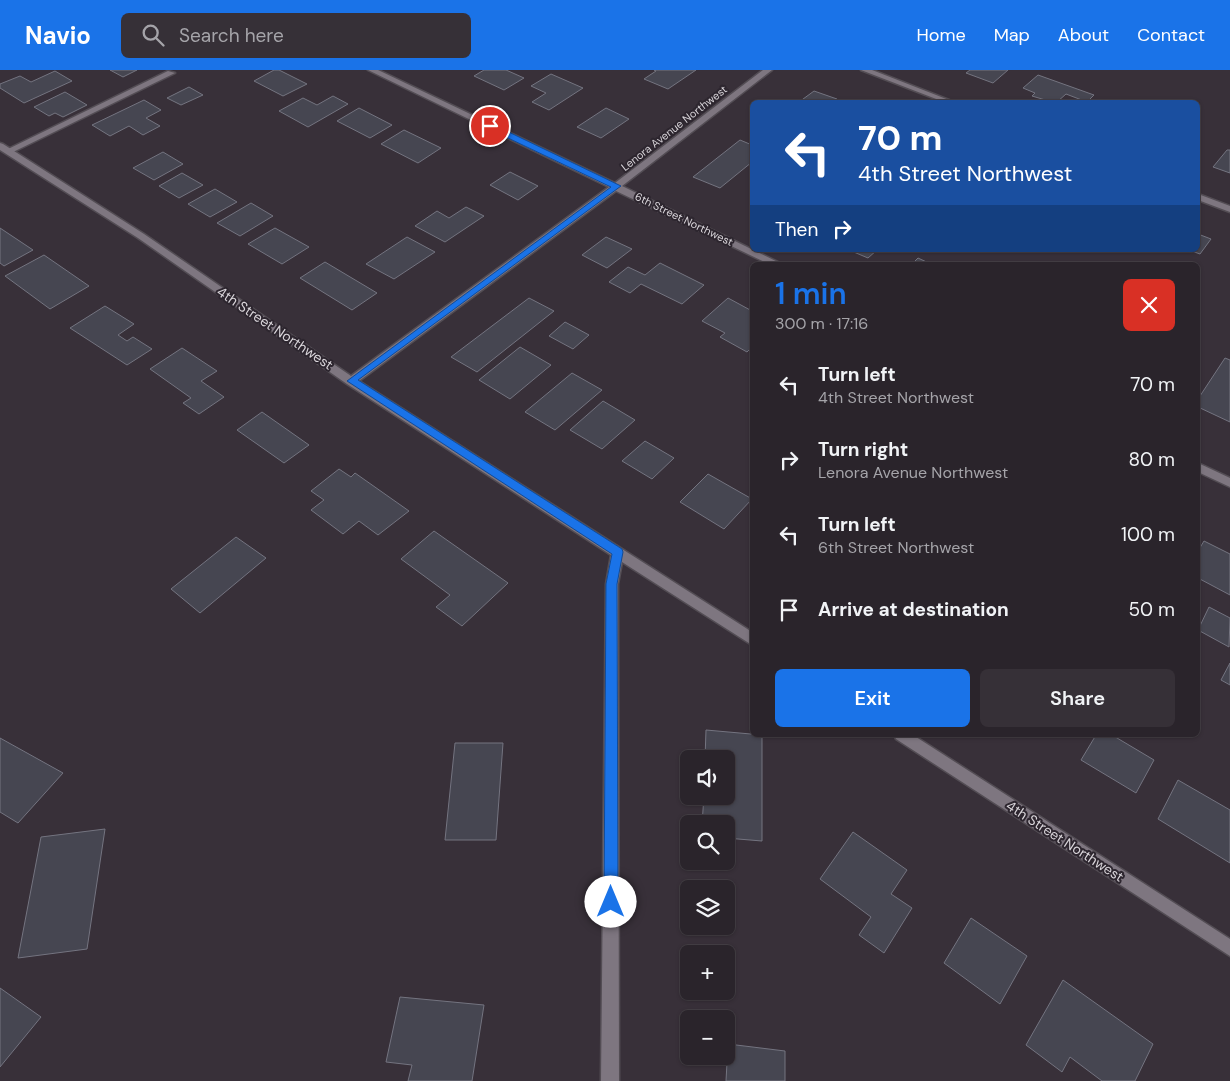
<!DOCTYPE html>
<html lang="en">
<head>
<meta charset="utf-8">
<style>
  :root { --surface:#2a242b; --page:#363037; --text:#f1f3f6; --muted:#a5a4a9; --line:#464147; --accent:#1a73e8 }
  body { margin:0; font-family:"DM Sans",sans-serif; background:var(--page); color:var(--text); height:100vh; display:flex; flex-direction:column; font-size:19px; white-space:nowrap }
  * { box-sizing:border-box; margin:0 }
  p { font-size:16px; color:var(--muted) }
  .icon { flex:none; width:28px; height:28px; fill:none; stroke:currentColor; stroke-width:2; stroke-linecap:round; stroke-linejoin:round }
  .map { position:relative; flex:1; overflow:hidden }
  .sheet { position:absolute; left:750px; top:192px; width:450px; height:475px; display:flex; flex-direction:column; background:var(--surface); border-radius:8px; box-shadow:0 1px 4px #0004,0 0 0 1px var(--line) }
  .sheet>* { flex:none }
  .hud { position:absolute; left:750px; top:30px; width:450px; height:152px; border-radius:8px; box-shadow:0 1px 4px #0004,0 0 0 1px var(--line); background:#1a4fa0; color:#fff; overflow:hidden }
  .fabs { position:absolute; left:680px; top:680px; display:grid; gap:10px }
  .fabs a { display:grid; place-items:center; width:55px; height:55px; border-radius:8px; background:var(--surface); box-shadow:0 1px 4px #0004,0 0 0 1px var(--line); font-size:25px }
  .pin { position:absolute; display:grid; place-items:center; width:42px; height:42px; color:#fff; margin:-21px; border:2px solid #fff; border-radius:50%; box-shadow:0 1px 5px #0007 }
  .me { position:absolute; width:55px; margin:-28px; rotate:0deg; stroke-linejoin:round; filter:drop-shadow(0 0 4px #0008) }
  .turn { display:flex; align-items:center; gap:18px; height:105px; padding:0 25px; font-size:22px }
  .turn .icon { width:65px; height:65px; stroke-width:2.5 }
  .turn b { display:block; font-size:35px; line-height:42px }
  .then { display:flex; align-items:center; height:48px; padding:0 25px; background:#0003; gap:10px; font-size:19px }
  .round { display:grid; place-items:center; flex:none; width:52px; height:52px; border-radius:8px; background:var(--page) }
  .headline { display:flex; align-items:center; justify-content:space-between; height:85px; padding:0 25px }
  h1 { font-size:30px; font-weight:600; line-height:38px; color:var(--accent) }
  .button { display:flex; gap:10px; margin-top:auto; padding:10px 25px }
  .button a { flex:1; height:58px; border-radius:8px; background:var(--accent); color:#fff; font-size:20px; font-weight:600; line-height:58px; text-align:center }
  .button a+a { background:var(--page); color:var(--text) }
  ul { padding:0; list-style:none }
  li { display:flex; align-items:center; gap:15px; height:75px; padding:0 25px }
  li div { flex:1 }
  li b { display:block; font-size:19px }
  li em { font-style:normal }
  header { display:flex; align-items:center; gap:30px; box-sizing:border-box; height:70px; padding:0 25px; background:var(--accent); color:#fff }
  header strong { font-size:24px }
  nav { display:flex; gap:28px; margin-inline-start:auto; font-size:18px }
  .search { width:350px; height:45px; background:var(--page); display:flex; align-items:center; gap:12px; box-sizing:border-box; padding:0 18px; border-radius:8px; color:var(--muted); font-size:19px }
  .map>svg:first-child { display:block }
  .building { fill:#464651; stroke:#747480 }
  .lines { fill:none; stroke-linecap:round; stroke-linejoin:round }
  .lane-casing { stroke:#534d54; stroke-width:3 }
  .street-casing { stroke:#534d54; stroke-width:3 }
  .lane { fill:#7e7680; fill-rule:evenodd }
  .street { fill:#7e7680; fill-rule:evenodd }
  .route { fill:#1a73e8; stroke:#114b97 }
  .labels { text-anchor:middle; stroke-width:4; stroke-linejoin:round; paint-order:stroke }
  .far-street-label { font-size:11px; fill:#dad6db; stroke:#2d262f }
  .street-label { font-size:14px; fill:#dad6db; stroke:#2d262f }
</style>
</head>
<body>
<header>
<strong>Navio</strong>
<div class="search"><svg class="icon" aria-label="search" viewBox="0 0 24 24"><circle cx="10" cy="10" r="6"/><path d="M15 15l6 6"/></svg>Search here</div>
<nav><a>Home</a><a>Map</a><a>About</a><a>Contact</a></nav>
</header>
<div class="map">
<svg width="1230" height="1011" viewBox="0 0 1230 1011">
  <rect width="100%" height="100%" fill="#383039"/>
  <path class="building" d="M110,0H137L123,7Z
    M274,0H279L307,14L283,26L254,11Z
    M484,0H506L524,8L504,20L474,6Z
    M654,0H696L668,19L644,9L656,1Z
    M970,0H1008L993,13L966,3Z
    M55,1L72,11L24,33L0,18V14L20,6L31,12Z
    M551,4L583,18L549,40L532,32L546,23L531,16Z
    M1038,5L1094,25L1087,32L1066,24L1057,32H1052L1032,26L1035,23L1023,18Z
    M189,17L203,25L181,35L167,28Z
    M814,21L837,29L833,32H799Z
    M65,22L87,35L63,47L55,43L49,46L34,37Z
    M333,26L348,34L308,57L279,41L303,28L317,35Z
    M144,30L161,40L146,48L160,56L143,65L129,56L110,66L92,55Z
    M359,38L392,55L370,68L337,51Z
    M606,38L629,49L601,68L577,57Z
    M404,60L441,78L418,93L381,74Z
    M740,70L752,75V92L720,118L693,107Z
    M1227,80H1230V103L1213,97Z
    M163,82L183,94L154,110L133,98Z
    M510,102L538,116L518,130L490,115Z
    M182,103L203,115L179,128L159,116Z
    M215,119L237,132L210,147L188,134Z
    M251,133L273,146L240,166L217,153Z
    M466,137L484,146L445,172L415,156L437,141L449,148Z
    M0,158L33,180L4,196L0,193Z
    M275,158L309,177L282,194L248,174Z
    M1198,164L1211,169L1200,184L1189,180H1198Z
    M407,167L435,182L394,209L366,194Z
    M606,167L632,179L607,198L582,185Z
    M849,180H877L868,188Z
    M44,185L89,216L50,239L5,206Z
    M918,188L933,195H911Z
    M325,192L377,223L352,240L300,208Z
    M660,193L704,215L682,234L641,214L630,223L609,212L628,197L645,205Z
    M529,228L554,241L477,302L451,287Z
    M728,228L752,241V277L747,282L720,267L725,263L702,251Z
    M105,236L134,254L118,265L127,271L133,267L152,279L127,295L70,258Z
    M565,252L589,265L573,279L549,266Z
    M520,277L551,295L510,329L479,310Z
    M182,278L217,301L201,311L224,327L199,344L183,333L191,328L150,299Z
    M1225,288L1230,290V352L1198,337V329Z
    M572,303L602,320L555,360L525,342Z
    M603,331L635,350L602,379L570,360Z
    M262,342L309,375L284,393L237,360Z
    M645,371L674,388L652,409L622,391Z
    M339,399L351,407L355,403L409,441L378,465L359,451L343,464L311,440L324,430L311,421Z
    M708,404L752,429L724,459L680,432Z
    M434,461L508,513L462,556L436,537L450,525L401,489Z
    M236,467L266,488L200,543L171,519Z
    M1204,471L1230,484V525L1198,508V481Z
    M1209,537L1230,548L1229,577L1198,560Z
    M1230,593V615L1221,610Z
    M706,660L762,665V771L726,768V754H702L704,726H726V689H705Z
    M1096,665H1112L1154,690L1136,723L1081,690Z
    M0,668L63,703L18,753L0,742Z
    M455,673H503L496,770H445Z
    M1178,710L1230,740V793L1158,749Z
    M105,759L87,879L18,888L41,767Z
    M853,762L907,800L891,824L912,838L884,883L859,865L871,847L820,809Z
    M971,848L1027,886L1000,934L944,893Z
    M1063,910L1153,974L1135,1011H1102L1070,987L1062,1002L1026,975Z
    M0,918L41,947L0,997Z
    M400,927L484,935L472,1011H408L412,995L386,992Z
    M728,974L785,981V1011H726Z"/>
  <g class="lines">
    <g class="lane-casing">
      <path id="lane" d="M168,1L175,3L11,83L4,81Z"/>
    </g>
    <g class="street-casing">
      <path id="street" d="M368,0H378L615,113L763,0H772L622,116L784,195H771L616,121L359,311L752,562V575L622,492L618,514L619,1011H601L606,514L611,485L347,314L138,168L0,80V73L3,74L144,164L351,306L609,117Z
        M861,0H872L954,32H944Z
        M1198,124L1230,136V142L1198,130Z
        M1198,393L1230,408V417L1198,402Z
        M894,665H913L1230,869V886L896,669Z"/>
    </g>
    <use href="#lane" class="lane"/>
    <use href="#street" class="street"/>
  </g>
  <path class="route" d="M487,54H492L621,116L358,310L622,479L623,482L617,514L618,832L616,837L611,839L606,837L604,832L606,514L612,484L347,311L611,117L487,58Z"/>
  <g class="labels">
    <g class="far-street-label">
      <text transform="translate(674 58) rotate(-38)" y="4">Lenora Avenue Northwest</text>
      <text transform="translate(684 149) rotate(26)" y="4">6th Street Northwest</text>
    </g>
    <g class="street-label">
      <text transform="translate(275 258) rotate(34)" y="5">4th Street Northwest</text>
      <text transform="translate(1065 771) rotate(33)" y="5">4th Street Northwest</text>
    </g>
  </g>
</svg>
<div class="fabs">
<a><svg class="icon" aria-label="sound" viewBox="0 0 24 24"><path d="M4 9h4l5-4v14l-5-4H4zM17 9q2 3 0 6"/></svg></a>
<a><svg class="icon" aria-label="search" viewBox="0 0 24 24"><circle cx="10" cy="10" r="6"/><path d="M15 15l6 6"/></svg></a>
<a><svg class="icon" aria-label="layers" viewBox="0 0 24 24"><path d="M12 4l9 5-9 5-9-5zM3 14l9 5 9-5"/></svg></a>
<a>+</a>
<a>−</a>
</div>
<div class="pin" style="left:490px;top:56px;background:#d93025"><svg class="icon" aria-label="arrive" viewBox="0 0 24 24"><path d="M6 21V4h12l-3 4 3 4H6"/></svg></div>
<svg class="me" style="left:611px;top:832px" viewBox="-20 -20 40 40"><circle r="19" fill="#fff"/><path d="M0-13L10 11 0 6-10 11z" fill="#1a73e8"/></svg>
<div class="hud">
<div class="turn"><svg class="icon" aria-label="left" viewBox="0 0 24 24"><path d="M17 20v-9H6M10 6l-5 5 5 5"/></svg><div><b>70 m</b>4th Street Northwest</div></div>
<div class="then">Then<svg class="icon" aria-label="right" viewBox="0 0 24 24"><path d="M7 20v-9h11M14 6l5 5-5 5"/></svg></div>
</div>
<section class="sheet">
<div class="headline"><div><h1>1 min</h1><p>300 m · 17:16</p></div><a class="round" style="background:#d93025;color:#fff"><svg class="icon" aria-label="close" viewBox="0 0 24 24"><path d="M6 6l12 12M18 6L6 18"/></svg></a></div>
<ul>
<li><svg class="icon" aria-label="left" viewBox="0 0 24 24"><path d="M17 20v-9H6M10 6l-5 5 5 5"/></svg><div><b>Turn left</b><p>4th Street Northwest</p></div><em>70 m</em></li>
<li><svg class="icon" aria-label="right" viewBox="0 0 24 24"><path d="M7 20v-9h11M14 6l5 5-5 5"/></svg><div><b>Turn right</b><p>Lenora Avenue Northwest</p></div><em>80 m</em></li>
<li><svg class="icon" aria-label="left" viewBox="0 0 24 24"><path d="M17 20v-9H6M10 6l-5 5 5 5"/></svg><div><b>Turn left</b><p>6th Street Northwest</p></div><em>100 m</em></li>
<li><svg class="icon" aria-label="arrive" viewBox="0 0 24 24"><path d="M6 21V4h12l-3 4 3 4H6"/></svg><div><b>Arrive at destination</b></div><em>50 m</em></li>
</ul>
<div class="button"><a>Exit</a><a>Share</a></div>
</section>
</div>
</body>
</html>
